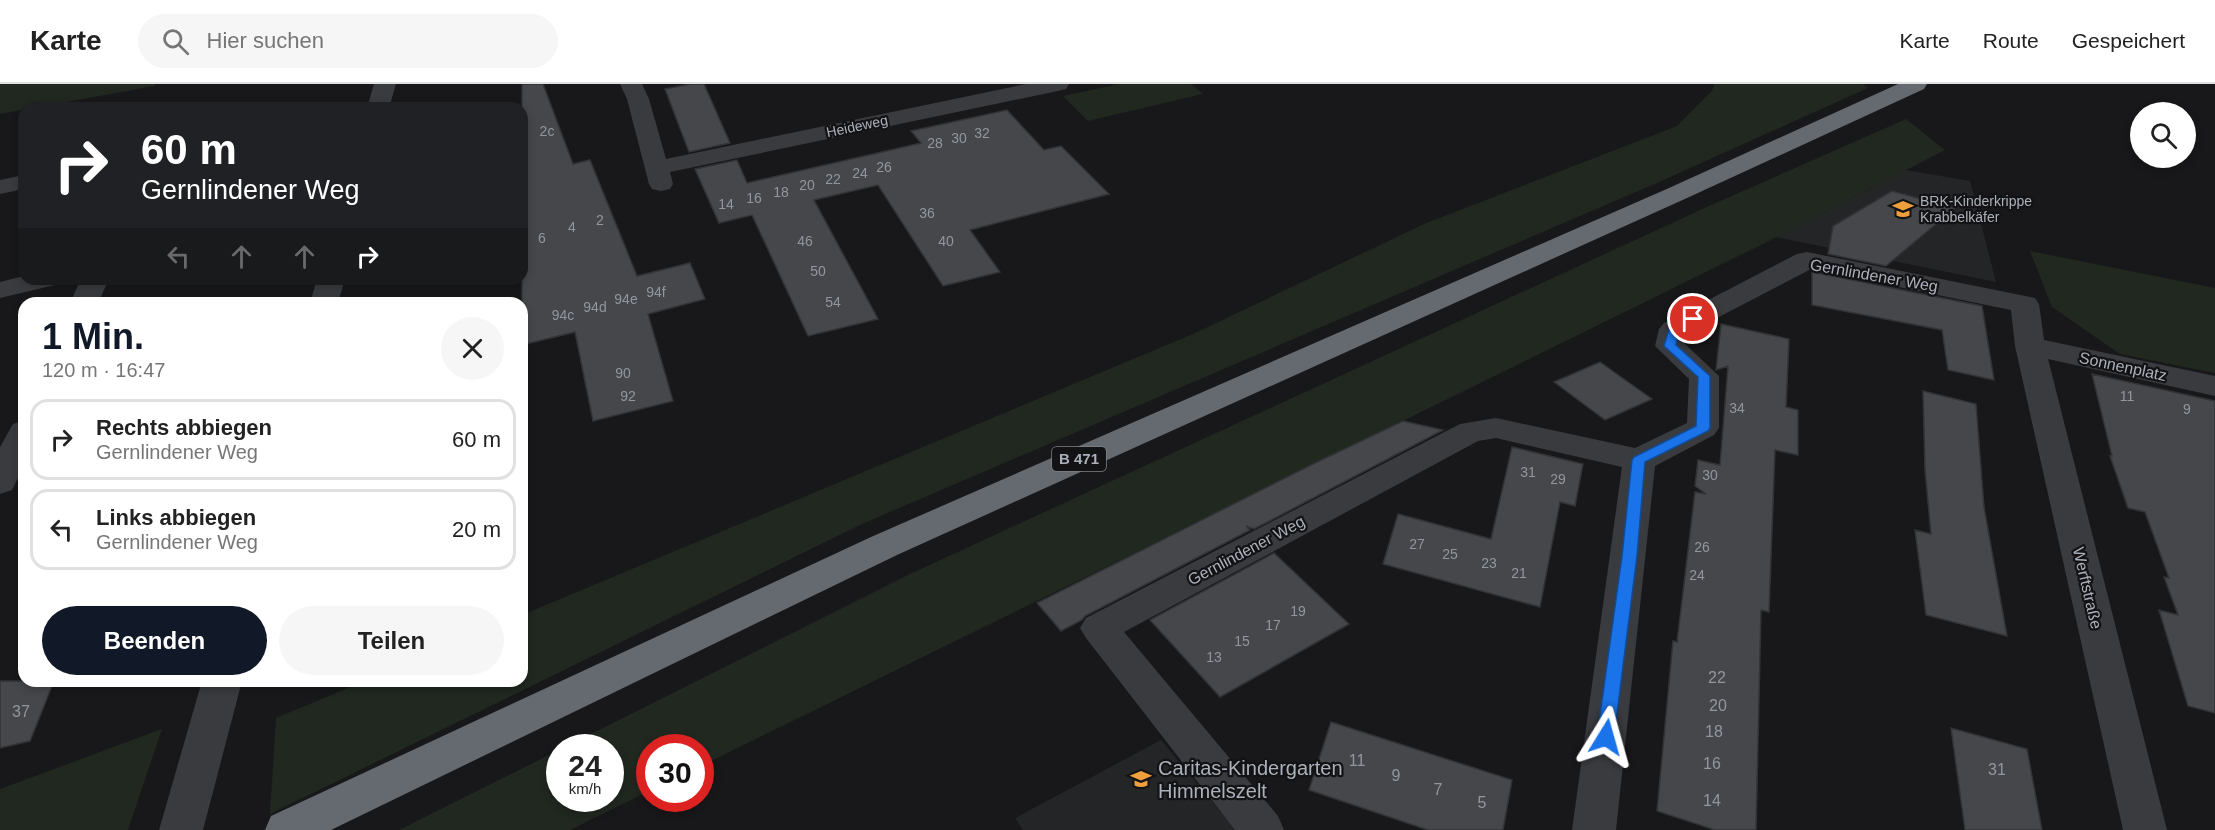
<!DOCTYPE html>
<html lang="de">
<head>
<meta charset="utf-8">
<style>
  :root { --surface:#fff; --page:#f6f6f6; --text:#222; --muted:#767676; --line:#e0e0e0; --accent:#111827 }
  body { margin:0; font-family:Arial,sans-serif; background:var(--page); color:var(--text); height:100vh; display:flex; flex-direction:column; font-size:22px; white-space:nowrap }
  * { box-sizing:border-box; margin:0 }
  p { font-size:20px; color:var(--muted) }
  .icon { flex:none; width:33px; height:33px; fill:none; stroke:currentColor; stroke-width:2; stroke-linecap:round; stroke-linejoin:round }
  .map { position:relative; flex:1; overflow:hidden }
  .details { position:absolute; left:18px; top:213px; width:510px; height:390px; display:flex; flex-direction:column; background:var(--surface); border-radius:18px; box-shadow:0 3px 9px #0003 }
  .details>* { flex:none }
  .hud { position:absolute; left:18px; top:18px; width:510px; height:183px; border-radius:18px; box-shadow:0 3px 9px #0003; background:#202124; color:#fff; overflow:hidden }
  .controls { position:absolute; left:2130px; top:18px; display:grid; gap:12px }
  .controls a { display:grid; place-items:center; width:66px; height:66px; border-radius:50%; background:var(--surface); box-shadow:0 3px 9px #0003; font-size:30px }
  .speed { position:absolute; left:546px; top:650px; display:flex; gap:12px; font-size:30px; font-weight:700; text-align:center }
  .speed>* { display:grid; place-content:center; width:78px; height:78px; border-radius:50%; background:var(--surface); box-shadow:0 3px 9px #0003; line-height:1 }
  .speed small { font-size:15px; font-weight:400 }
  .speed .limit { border:9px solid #d22; background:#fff; color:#111 }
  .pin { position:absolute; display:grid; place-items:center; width:51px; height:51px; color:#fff; margin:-26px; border:3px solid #fff; border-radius:50%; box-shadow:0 2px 6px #0007 }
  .me { position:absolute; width:66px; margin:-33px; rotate:8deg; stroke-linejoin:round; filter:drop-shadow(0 0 4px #0008) }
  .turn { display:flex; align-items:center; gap:21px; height:126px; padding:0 24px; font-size:27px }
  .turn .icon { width:78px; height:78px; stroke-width:2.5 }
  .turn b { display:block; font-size:42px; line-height:51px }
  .lanes { display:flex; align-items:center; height:57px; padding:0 24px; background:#0003; justify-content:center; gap:30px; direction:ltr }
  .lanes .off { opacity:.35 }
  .round { display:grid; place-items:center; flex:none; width:63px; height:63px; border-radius:32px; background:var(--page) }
  .overview { display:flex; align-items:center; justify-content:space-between; height:102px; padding:0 24px }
  h1 { font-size:36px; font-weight:600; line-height:45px; color:var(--accent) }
  .action { display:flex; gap:12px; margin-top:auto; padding:12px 24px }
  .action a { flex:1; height:69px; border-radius:36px; background:var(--accent); color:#fff; font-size:24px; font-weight:600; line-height:69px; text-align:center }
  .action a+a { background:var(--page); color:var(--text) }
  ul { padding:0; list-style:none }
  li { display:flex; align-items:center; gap:18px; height:81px; margin:0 12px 9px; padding:0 12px; border:3px solid var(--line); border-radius:18px }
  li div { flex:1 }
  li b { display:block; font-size:22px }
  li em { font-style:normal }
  header { display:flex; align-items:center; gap:36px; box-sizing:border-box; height:84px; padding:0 30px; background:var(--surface); border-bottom:2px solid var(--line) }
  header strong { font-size:28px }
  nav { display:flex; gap:33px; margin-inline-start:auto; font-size:21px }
  .search { width:420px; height:54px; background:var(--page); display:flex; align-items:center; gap:15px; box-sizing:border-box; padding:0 21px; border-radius:33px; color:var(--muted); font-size:22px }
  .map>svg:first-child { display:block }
  .built { fill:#242527 }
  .green { fill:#202820 }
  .building { fill:#45474a; stroke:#323336; stroke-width:1.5 }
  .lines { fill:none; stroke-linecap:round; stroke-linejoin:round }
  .minor { fill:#393b3f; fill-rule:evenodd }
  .highway { fill:#656970; fill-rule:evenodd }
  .route { fill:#1a73e8; stroke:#114b97; stroke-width:1.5 }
  .labels { text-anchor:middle; stroke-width:4.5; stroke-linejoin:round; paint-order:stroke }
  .far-street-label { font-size:14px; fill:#abb1ba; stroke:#131315 }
  .number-label { font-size:14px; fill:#92969e }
  .far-poi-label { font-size:14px; fill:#abb1ba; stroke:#131315; text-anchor:start }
  .shield { fill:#131315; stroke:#7d8288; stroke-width:1.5 }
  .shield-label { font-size:15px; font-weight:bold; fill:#abb1ba }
  .street-label { font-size:16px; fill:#abb1ba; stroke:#131315 }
  .near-number-label { font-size:16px; fill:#92969e }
  .near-poi-label { font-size:20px; fill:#abb1ba; stroke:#131315; text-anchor:start }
</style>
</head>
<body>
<header>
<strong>Karte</strong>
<div class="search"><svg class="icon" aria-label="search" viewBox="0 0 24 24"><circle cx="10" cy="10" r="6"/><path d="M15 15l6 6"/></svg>Hier suchen</div>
<nav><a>Karte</a><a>Route</a><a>Gespeichert</a></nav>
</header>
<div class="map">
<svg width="2215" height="746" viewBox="0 0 2215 746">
  <rect width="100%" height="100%" fill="#18181a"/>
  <path class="built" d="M1906,86L1970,97L1996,198L1776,153Z
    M1161,656L1236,746H1023L1015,734Z"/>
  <path class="green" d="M0,0H155V2L0,30Z
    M1119,0H1191L1203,10L1088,37L1063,12Z
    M1714,0H1863L1868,4L1657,99L862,440L270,730L276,634L365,597H522V531L1193,250L1424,140L1677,42L1712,7Z
    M1906,35L1945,66L1763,160L701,682L700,663H650L649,707L570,746H399L559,666L560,714H610V663H565L912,489L1709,122Z
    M2030,167L2215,204V289L2120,270L2052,223Z
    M162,645L128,746H0V705Z"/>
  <path class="building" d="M522,0H543L573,80L590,76L637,192L690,179L705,215L648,230L673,317L593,337L575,248L522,261Z
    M691,0H704L730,59L689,68L665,5Z
    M1007,26L1044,66L1061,62L1109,110L970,146L1000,188L943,202L878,101L814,116L878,235L808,252L752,131L719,139L695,85L737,76L747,99L921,59L911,47Z
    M1892,107L1955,124L1886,182L1828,170L1833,142Z
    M1812,188L1982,222L1994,296L1948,286L1942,246L1812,221Z
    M1721,240L1789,255L1786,323L1798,326V371L1775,366L1769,528L1761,526L1756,746H1715L1657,727L1673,557L1677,558L1695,408L1706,410L1695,402L1698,376L1720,381L1728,282L1716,286Z
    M1600,278L1652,315L1605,336L1554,298Z
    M2092,290L2215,317V629L2188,622L2159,526L2178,531L2164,493L2169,494L2145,428L2128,424L2110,372H2112Z
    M1923,307L1976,320L1984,423L2007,552L1926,531L1915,446L1931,450L1925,386Z
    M1403,337L1443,346L1254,445L1246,442L1250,446L1085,532L1082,536L1061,547L1037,519L1315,379Z
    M1512,363L1583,380L1575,422L1560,418L1540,523L1383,480L1398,430L1491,455Z
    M1274,469L1349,540L1220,613L1150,536Z
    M0,597H54L30,657L0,664Z
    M1331,638L1512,696L1503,746H1428L1309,706Z
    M1951,644L2027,665L2042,746H1965Z"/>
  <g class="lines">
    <path class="minor" d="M374,0H396L389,24H367Z
      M620,0H642L649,15L666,75L1026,0H1069L1066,5L1058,7L670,88L673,100L670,105L661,107L652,105L649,100L627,15Z
      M24,91V105L0,110V96Z
      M1807,168L2035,214L2039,220L2044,256L2215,292V312L2048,275L2167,746H2123L2015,262L2011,226L1811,185L1688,249L1685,260L1719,292V344L1714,351L1655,382L1616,746H1572L1622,383L1496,354L1478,357L1124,548L1278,732L1284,746H1235L1086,554L1080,544L1086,534L1460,340L1496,334L1635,364L1687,339L1689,295L1655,262L1659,245L1664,239L1797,170Z
      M24,192V195H59L55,201L0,214V198Z
      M81,195H109L98,219H70Z
      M317,195H345L338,219H310Z
      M24,336V382L12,406L0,410V363L13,340Z
      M202,597H242L203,746H159Z"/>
    <path class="highway" d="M1898,0H1927L1924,5L1687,114L897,471L331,746H265L271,732L871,453L1669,104Z"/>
  </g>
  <path class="route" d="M1693,231L1699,235L1679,247L1676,261L1710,292V344L1708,347L1645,378L1637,472L1614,653L1612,658L1606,660L1600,658L1597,653L1622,472L1632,376L1634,373L1696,342L1698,293L1664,262L1670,242Z"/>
  <defs>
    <g id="school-bare" transform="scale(1.62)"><path d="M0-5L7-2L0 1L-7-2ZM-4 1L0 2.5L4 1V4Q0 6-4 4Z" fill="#ef9f3c" stroke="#131315" stroke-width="2.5" paint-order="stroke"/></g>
  </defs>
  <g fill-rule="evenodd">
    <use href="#school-bare" x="1903" y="125"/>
    <use href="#school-bare" x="1141" y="695"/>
  </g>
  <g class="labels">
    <g class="far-street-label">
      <text transform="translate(857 42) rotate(-12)" y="5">Heideweg</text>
    </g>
    <g class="number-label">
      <text x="547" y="52">2c</text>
      <text x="982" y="54">32</text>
      <text x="959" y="59">30</text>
      <text x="935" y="64">28</text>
      <text x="884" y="88">26</text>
      <text x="860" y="94">24</text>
      <text x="833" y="100">22</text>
      <text x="807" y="106">20</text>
      <text x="781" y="113">18</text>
      <text x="754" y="119">16</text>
      <text x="726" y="125">14</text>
      <text x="927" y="134">36</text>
      <text x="600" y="141">2</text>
      <text x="572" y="148">4</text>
      <text x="542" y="159">6</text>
      <text x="805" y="162">46</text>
      <text x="946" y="162">40</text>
      <text x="818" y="192">50</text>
      <text x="656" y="213">94f</text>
      <text x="626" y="220">94e</text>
      <text x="833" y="223">54</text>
      <text x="595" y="228">94d</text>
      <text x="563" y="236">94c</text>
      <text x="623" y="294">90</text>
      <text x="628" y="317">92</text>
      <text x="2127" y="317">11</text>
      <text x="1737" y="329">34</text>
      <text x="2187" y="330">9</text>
      <text x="1528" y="393">31</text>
      <text x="1710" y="396">30</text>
      <text x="1558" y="400">29</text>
      <text x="1417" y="465">27</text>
      <text x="1702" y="468">26</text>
      <text x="1450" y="475">25</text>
      <text x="1489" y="484">23</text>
      <text x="1519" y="494">21</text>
      <text x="1697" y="496">24</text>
      <text x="1298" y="532">19</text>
      <text x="1273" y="546">17</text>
      <text x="1242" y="562">15</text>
      <text x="1214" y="578">13</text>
    </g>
    <g class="far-poi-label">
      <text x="1920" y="122">BRK-Kinderkrippe<tspan x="1920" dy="16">Krabbelkäfer</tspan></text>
    </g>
    <rect class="shield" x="1052" y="363" width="54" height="24" rx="4.5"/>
    <g class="shield-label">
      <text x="1079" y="380">B 471</text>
    </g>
    <g class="street-label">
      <text transform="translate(1874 191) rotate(10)" y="6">Gernlindener Weg</text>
      <text transform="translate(2123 282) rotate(12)" y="6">Sonnenplatz</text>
      <text transform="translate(1246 466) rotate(-28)" y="6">Gernlindener Weg</text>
      <text transform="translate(2088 504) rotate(77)" y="6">Werftstraße</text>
    </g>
    <g class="near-number-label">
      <text x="1717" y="599">22</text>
      <text x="1718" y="627">20</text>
      <text x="21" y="633">37</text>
      <text x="1714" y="653">18</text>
      <text x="1357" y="682">11</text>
      <text x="1712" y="685">16</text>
      <text x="1997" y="691">31</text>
      <text x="1396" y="697">9</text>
      <text x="1438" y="711">7</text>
      <text x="1712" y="722">14</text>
      <text x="1482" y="724">5</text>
    </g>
    <g class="near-poi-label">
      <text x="1158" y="691">Caritas-Kindergarten<tspan x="1158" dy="23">Himmelszelt</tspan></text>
    </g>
  </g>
</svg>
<div class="controls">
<a><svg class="icon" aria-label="search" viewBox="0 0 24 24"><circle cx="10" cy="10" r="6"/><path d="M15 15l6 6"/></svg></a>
</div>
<div class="speed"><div>24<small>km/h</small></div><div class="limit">30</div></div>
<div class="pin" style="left:1693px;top:235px;background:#d93025"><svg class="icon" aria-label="arrive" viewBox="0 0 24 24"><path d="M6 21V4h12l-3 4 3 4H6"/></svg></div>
<svg class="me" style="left:1606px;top:653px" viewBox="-20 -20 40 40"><path d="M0-17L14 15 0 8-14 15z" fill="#1a73e8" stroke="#fff" stroke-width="4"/></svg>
<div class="hud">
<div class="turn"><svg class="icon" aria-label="right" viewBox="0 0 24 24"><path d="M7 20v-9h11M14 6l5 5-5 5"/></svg><div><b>60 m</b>Gernlindener Weg</div></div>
<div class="lanes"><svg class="icon off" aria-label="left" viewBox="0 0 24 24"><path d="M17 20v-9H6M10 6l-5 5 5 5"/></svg><svg class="icon off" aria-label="ahead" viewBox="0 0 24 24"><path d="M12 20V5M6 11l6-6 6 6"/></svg><svg class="icon off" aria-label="ahead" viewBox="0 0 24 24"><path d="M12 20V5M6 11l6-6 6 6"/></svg><svg class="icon" aria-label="right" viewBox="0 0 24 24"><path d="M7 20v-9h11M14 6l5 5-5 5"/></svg></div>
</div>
<section class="details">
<div class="overview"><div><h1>1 Min.</h1><p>120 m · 16:47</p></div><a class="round"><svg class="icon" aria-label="close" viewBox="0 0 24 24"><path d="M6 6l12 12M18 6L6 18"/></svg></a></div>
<ul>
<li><svg class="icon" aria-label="right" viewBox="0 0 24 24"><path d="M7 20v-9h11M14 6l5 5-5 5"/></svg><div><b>Rechts abbiegen</b><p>Gernlindener Weg</p></div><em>60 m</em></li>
<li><svg class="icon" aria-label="left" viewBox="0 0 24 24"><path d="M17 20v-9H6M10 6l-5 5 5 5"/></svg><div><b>Links abbiegen</b><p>Gernlindener Weg</p></div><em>20 m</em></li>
</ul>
<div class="action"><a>Beenden</a><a>Teilen</a></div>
</section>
</div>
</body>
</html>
